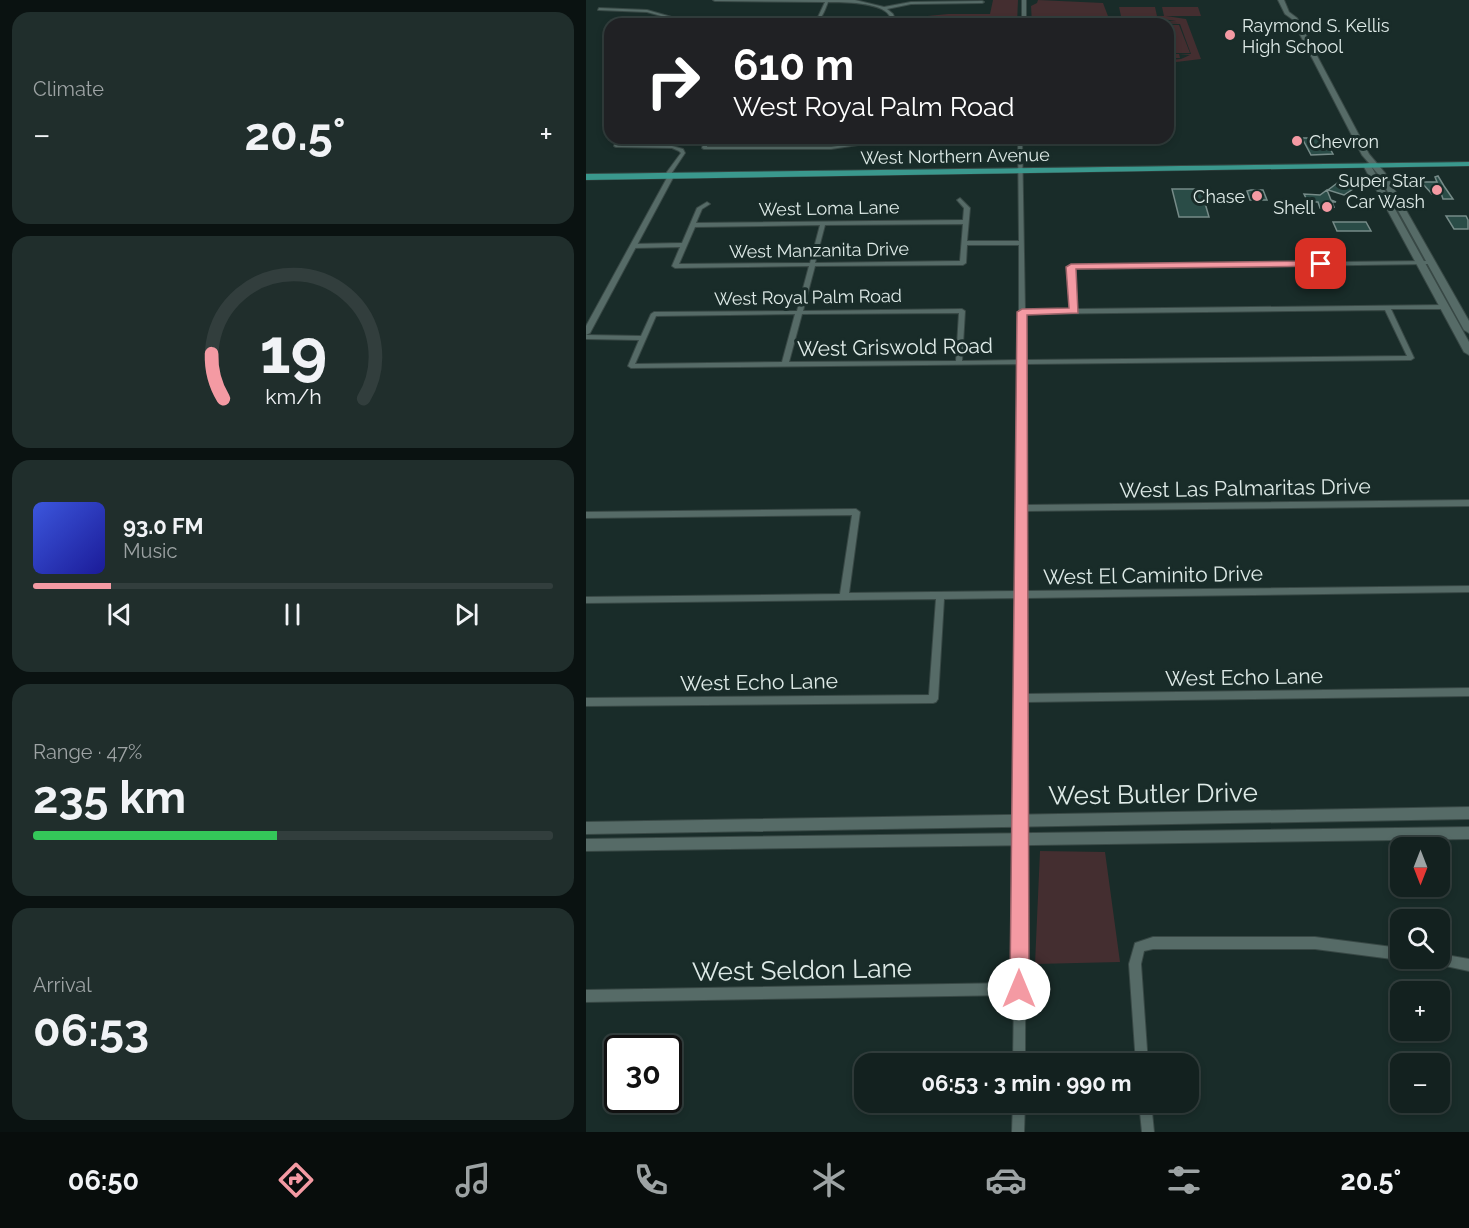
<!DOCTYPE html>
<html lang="en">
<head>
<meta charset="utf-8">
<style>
	body { margin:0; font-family:Raleway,sans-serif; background:#202e2c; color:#f1f3f6; height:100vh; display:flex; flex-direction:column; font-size:22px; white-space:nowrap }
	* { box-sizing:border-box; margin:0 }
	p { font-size:20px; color:#9da3a4 }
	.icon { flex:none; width:33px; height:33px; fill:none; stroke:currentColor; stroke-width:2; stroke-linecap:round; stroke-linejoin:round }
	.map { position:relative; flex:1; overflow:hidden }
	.panel { display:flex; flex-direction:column; gap:12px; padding:12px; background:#0a1211; width:586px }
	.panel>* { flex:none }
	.banner { position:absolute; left:18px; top:18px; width:570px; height:126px; border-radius:18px; box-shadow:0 3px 9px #0003,0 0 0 2px #323e3d; background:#202124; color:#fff; overflow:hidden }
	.needle { width:39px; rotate:180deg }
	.buttons { position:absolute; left:804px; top:837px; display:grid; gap:12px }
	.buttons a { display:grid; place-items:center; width:60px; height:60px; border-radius:12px; background:#13211f; box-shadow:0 3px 9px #0003,0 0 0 2px #323e3d; font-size:30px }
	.speed { position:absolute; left:18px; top:1035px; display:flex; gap:12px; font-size:30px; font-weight:700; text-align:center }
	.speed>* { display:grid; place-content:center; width:78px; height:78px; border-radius:50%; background:#13211f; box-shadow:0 3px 9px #0003,0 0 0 2px #323e3d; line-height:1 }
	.speed .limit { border:3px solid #111; border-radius:9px; background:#fff; color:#111 }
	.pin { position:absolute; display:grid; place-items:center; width:51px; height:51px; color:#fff; margin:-26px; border-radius:12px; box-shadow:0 3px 9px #0006 }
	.me { position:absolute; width:66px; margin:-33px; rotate:0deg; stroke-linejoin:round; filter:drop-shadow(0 0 4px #0008) }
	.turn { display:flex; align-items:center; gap:21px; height:126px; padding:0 30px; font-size:27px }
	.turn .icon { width:78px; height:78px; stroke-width:2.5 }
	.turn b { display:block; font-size:42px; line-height:51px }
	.big { font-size:45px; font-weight:700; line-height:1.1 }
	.panel .tile { flex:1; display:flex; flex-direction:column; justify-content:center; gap:9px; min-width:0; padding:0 21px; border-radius:18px; background:#202e2c }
	.panel .dial { align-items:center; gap:0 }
	.dial svg { height:156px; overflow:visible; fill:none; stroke:#323e3d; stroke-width:7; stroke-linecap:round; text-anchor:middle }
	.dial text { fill:#f1f3f6; stroke:none }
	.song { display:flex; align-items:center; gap:18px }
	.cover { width:72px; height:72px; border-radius:9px; background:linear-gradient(135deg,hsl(230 70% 55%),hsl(240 70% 35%)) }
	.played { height:6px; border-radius:3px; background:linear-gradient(90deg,#f49aa3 15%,#323e3d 15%) }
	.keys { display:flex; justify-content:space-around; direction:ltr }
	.heat { display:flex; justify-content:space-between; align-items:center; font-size:33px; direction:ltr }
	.charge { height:9px; border-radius:4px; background:linear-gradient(90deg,#34c759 47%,#323e3d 0) }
	.trip { position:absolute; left:268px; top:1053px; width:345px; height:60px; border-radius:18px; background:#13211f; box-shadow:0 3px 9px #0003,0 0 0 2px #323e3d; font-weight:700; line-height:60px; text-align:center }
	.tab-bar { display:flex; height:96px; justify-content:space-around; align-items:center; background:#080d0c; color:#9da3a4 }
	.tab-bar .icon { width:42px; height:42px }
	.tab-bar .active { color:#f49aa3 }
	.tab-bar b { font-size:27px; color:#f1f3f6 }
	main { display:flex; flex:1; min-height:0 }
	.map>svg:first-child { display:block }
</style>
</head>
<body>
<main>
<section class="panel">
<div class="tile"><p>Climate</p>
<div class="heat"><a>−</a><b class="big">20.5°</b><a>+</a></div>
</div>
<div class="tile dial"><svg viewBox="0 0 100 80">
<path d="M14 69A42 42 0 1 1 86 69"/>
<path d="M14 69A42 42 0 0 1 8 46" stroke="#f49aa3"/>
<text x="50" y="56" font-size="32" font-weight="700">19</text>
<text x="50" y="72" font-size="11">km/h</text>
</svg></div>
<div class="tile">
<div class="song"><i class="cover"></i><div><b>93.0 FM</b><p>Music</p></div></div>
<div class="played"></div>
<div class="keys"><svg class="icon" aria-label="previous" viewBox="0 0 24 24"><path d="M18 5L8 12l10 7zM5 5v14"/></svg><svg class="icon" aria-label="pause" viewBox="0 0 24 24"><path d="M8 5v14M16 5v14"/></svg><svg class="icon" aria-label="next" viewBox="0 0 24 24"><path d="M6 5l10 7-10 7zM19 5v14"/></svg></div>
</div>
<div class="tile"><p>Range · 47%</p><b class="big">235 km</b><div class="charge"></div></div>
<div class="tile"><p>Arrival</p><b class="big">06:53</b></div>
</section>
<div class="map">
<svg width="883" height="1132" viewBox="0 0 883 1132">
	<rect width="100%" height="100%" fill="#192c29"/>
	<path fill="#442e30" d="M407,0H432L431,24H260L362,14H404Z
		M452,0L517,3L525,24H446L445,6L451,3Z
		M533,7H569L571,16H578L576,7H612L615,16H580L600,19L615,59L582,63V60L595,59L604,55L593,54L594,58H582V54H605L594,24H560L593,23L564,22L590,21L570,18L546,24L553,19L565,16H535Z
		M582,25H593L604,53H582Z
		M454,851L519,852L534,962L449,964Z"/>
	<path fill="#2a4c47" stroke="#768b88" stroke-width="1.5" d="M716,138H738L747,154L725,155Z
		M852,176L858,186L867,199H857L855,193L846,194L835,182H851L849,177Z
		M754,181L770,187L758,195L742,190Z
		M586,189H615L623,217H593Z
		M665,190H677L681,200H664L661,191Z
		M741,190L745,200L750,202H746L748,207L734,208L732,202H722L718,194L734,195Z
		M860,216H880L882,220V229H868Z
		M747,222H780L785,231H751Z"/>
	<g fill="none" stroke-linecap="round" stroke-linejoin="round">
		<defs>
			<path id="minor" d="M127,0H269L298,7L325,2L396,1L398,2L396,3L325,4L301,9L307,14L311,24H307C306,21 305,18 303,15C295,2 257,2 242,2C238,12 235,24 222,24L232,17L239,2L129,1Z
				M436,0H440V24H436Z
				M13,8L61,10L110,24C103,24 96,20 89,21C84,21 80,24 74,24L86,19L61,12L12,10Z
				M19,31L24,32V34L18,33Z
				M31,138H35L33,145L86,146L97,149L99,153L83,177L81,178L78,176L95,153L93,151L86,148L30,147L28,146Z
				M119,138H123L121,147H245L272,143L288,138H295L272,145L245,149H118L116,148Z
				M376,138H380L382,141L378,142Z
				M432,138H436L439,310H485L482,267L485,265L841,261L843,262V264L488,269L491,309L858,305L861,307L858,309H805L828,358L825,360L439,364L440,505L883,500V506L440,511V591L883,586V592L440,598V694L883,688V696L440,702L439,1064H427L428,995L0,1002V990L428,983L431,598L358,599L352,699L350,702L347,703L0,706V698L343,695L350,599L0,603V597L254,594L266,515L0,518V512L270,509L274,512L263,593L431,591L433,364L45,368L42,366L53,340L0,339V335L55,336L65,314L68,312L211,311L223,266L89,268L86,266L94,247L47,248L44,246L47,244L96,243L111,208L121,202L124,204L116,209L110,223L377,220L378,208L371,200L374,198L384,208L381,241H433ZM377,224L374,261L229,263L239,225ZM234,225L224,263L93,264L109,227ZM381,245H433V360L376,361L379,311L376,309L217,311L229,266L377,265L380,263ZM799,310L821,356L439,360V314ZM373,313L370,361L203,362L216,314ZM209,314L196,362L49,364L70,316Z
				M567,937H729L814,948V958H817L814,960L729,949H567L558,951L555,964L562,1064H550L543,964L549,943Z
				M854,954L883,959V971L841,962L840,958H854Z
				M427,1102H439L438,1132H426Z
				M553,1102H565L568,1132H556Z"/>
			<path id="tertiary" d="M85,174L88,176L4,333L0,335V326L82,176Z
				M883,807V819L0,834V822Z
				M883,827V839L0,851V839Z"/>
			<path id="secondary" d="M692,0H698L703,12L711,18L783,154L799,173L883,321V333L878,330L792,174L785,166L883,342V355L878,352L777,165L783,163L776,155L706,19L699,14Z"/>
			<path id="primary" d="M883,162V166L0,180V174Z"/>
		</defs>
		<use href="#minor" stroke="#384845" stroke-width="2"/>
		<use href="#tertiary" stroke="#384845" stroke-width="2"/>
		<use href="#secondary" stroke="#384845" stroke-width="2"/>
		<use href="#primary" stroke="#384845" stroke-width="1"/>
		<use href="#minor" fill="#566b67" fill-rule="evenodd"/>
		<use href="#tertiary" fill="#566b67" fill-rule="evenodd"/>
		<use href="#secondary" fill="#566b67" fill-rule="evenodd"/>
		<use href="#primary" fill="#3a988d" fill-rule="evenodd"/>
	</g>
	<path fill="#f49aa3" stroke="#9f646a" stroke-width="1.5" d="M735,261L738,262V266L490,269L492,313L441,315L443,989L440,996L433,999L427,996L424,989L431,312L436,309L483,308L480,267L485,264Z"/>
	<g fill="#f49aa3" stroke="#192c29" stroke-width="2">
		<circle cx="644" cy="35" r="6"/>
		<circle cx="711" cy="141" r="6"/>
		<circle cx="851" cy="190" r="6"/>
		<circle cx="671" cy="196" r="6"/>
		<circle cx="741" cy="207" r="6"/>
	</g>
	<g text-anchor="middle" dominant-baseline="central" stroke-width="6" stroke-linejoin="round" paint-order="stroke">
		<g font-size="18" fill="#deeae7" stroke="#192c29" text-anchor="end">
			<text x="656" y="25" text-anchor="start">Raymond S. Kellis<tspan x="656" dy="21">High School</tspan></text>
			<text x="723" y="141" text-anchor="start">Chevron</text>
			<text x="839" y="180">Super Star<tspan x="839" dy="21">Car Wash</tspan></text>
			<text x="659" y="196">Chase</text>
			<text x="729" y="207">Shell</text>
		</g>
		<g font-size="18" fill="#deeae7" stroke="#192c29">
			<text transform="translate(369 156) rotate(-1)">West Northern Avenue</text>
			<text transform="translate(243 208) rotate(-1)">West Loma Lane</text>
			<text transform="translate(233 250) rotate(-1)">West Manzanita Drive</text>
			<text transform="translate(222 297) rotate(-1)">West Royal Palm Road</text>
		</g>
		<g font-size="21" fill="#deeae7" stroke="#192c29">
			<text transform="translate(309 347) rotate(-1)">West Griswold Road</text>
			<text transform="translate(659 488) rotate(-1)">West Las Palmaritas Drive</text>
			<text transform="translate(567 575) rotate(-1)">West El Caminito Drive</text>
			<text transform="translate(658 677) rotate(-1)">West Echo Lane</text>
			<text transform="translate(173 682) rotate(-1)">West Echo Lane</text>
		</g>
		<g font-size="26" fill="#deeae7" stroke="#192c29">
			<text transform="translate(567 794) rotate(-1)">West Butler Drive</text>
			<text transform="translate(216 970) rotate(-1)">West Seldon Lane</text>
		</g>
	</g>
</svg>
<div class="buttons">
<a><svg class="needle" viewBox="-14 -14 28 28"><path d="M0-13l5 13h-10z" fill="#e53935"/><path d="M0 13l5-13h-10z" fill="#9da3a4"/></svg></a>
<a><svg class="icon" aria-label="search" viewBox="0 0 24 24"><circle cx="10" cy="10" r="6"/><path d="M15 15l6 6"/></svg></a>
<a>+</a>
<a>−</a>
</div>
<div class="speed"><div class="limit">30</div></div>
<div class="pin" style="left:735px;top:264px;background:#d93025"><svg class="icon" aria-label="arrive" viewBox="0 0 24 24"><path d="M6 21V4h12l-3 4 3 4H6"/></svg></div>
<svg class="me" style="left:433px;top:989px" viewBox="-20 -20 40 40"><circle r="19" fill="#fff"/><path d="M0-13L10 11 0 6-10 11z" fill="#f49aa3"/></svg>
<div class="trip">06:53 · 3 min · 990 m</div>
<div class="banner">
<div class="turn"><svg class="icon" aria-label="right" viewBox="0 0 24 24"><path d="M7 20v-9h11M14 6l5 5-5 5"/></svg><div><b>610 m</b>West Royal Palm Road</div></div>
</div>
</div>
</main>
<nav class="tab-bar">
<b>06:50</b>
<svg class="icon active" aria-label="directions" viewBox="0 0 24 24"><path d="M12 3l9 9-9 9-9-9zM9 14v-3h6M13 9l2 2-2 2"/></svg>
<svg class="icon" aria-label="music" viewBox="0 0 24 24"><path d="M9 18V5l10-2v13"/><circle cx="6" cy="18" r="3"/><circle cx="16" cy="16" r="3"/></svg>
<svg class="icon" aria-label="phone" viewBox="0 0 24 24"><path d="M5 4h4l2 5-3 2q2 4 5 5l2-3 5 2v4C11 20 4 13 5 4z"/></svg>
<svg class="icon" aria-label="climate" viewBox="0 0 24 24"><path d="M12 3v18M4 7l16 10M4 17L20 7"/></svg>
<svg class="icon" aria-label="car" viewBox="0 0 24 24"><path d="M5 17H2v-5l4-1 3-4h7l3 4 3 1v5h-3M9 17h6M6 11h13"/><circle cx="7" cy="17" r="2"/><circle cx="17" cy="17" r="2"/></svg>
<svg class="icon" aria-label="filters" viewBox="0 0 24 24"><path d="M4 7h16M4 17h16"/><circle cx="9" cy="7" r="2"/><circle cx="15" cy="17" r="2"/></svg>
<b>20.5°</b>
</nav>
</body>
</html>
